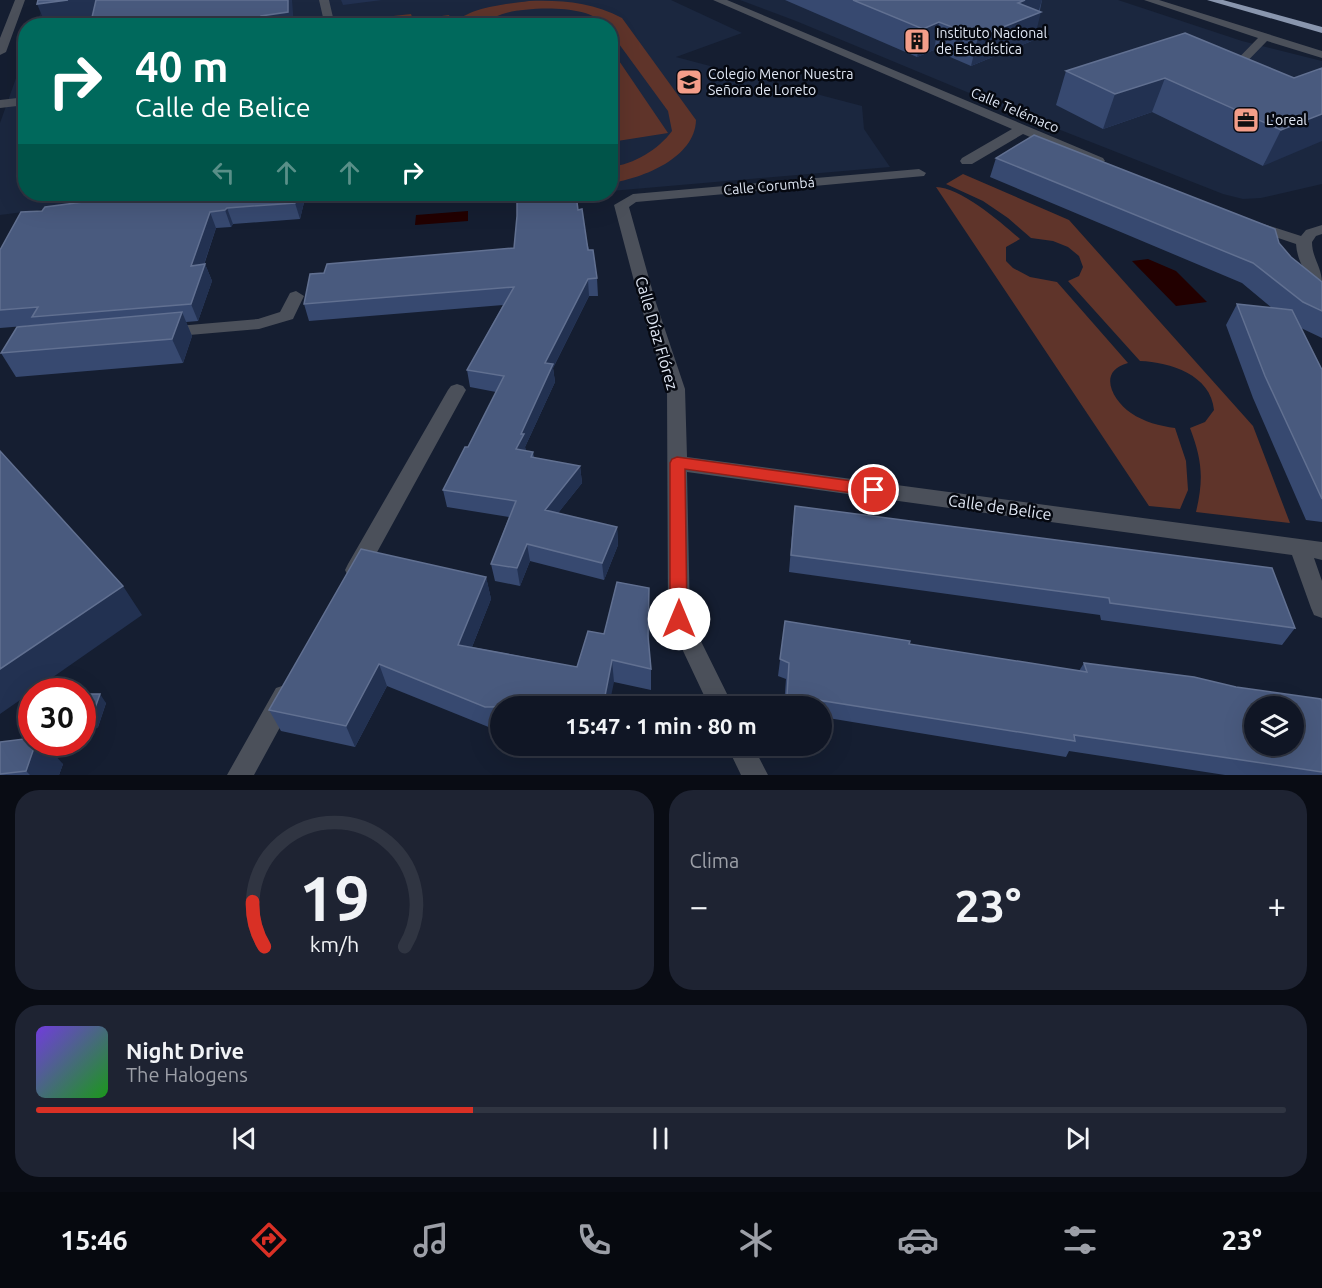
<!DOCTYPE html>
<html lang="es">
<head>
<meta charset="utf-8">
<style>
	body { margin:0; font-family:Ubuntu,sans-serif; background:#1e2332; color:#f1f3f6; height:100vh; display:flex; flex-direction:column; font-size:22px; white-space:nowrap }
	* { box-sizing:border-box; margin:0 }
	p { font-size:20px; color:#9c9fa7 }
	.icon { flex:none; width:33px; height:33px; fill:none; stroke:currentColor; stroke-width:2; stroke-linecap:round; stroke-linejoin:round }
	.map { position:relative; height:775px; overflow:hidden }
	.sheet { display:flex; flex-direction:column; gap:15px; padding:15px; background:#090c14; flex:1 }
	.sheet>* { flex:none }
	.hud { position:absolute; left:18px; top:18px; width:600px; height:183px; border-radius:24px; box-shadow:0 6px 24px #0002,0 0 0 2px #303542; background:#00695c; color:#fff; overflow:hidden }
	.controls { position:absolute; left:1244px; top:696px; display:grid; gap:12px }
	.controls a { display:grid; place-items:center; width:60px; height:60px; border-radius:50%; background:#101625; box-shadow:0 6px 24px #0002,0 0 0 2px #303542; font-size:30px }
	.speed { position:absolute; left:18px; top:678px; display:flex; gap:12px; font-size:30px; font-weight:700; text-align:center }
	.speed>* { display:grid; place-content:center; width:78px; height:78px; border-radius:50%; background:#101625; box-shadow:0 6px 24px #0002,0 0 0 2px #303542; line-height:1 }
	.speed .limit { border:9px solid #d22; background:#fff; color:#111 }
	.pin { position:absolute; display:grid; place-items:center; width:51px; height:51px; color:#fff; margin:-26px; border:3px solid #fff; border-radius:50%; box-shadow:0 2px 6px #0007 }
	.me { position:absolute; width:66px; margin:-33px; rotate:0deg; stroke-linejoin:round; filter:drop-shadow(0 0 4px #0008) }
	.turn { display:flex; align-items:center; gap:21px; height:126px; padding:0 18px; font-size:27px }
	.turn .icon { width:78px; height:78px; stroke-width:2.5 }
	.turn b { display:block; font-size:42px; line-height:51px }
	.lanes { display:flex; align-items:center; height:57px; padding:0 18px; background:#0003; justify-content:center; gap:30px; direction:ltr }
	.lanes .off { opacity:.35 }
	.big { font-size:45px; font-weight:700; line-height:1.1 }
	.sheet .tile { flex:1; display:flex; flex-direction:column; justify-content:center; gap:9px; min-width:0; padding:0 21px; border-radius:24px; background:#1e2332 }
	.sheet .dial { align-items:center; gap:0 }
	.dial svg { height:156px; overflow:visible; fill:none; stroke:#303542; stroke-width:7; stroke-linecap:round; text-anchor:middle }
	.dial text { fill:#f1f3f6; stroke:none }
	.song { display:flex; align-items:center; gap:18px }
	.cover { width:72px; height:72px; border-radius:9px; background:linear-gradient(135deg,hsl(260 70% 55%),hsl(120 70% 35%)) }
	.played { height:6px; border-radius:3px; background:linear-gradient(90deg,#d93025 35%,#303542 35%) }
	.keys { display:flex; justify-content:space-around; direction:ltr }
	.heat { display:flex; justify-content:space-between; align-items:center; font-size:33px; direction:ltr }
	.sheet .tiles { flex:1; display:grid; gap:15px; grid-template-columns:1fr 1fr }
	.tile:last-child { grid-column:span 2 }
	.trip { position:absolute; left:490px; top:696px; width:342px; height:60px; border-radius:30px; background:#101625; box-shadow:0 6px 24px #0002,0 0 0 2px #303542; font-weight:700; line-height:60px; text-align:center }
	.menu { display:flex; height:96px; justify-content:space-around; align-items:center; background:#06090f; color:#9c9fa7 }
	.menu .icon { width:42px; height:42px }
	.menu .current { color:#d93025 }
	.menu b { font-size:27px; color:#f1f3f6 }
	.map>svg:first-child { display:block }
</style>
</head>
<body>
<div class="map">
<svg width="1322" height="775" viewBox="0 0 1322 775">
	<rect width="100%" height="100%" fill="#151e31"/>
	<path fill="#1b273f" d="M45,0H671L742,33L676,57L862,106L864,129L890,167L611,191L610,26H36Z
		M740,0H1118L1242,41L1322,61V184L1261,198L1243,199L1223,194L1015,112L796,21Z
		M25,53L26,194H162L0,215V123Z"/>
	<path fill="#5f342a" d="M529,1C562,0 592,2 622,18L696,120C695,158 643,178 611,183V167C634,164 658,150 672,131L668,111L611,33L610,26L605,25C589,4 529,7 506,13C495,16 482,24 471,26C458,27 443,26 429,25L427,18L449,15L453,25C467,7 508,4 529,1Z
		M411,14L415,25H351L349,21Z
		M610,49H611L668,133L611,142Z
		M963,174L1069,220L1253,426L1290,523L1196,512C1204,478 1202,460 1190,428L1205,422L1214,410C1211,375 1170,362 1140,361L1068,281L1079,276L1083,267L1079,256L1068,247L1053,241L1031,238L1008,218L983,201L946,184Z
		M936,187C960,187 1002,223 1020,239L1006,247V261L1013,268L1030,277L1057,282L1128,363C1097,371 1112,400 1131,413C1144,422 1160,426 1175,428L1186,461L1188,490L1180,509L1149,506Z"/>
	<path fill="#200" d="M468,211V221L415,225L416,215Z
		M1148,259L1176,271L1207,302L1176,306L1132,261Z"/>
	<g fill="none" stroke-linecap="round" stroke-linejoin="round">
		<path fill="#4b505a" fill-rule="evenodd" d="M15,0H25L6,52L0,55V38Z
			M319,0H329L335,26H325Z
			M713,0H727L1103,158L1105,161L1098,165L1093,164L1023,134L972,164H962L960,161L962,158L1012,129Z
			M1144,0H1159L1322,51V58L1267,41L1232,77H1224V73L1258,38Z
			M26,97V105L0,108V100Z
			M919,169L926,173L924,176L636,202L629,207L655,300L685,389L687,457L1322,542V560L1314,558L1322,581V618L1314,615L1311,608L1292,555L687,472L690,619L733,706H709L668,619L667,389L639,300L614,205L633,194Z
			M1254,221L1301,236L1306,230L1322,225V234L1316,236L1312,242C1312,258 1322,267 1322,283C1306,279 1297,260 1296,244L1249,228L1247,225Z
			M296,291L304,296L293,319L259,329L166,337L160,336L158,332L160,328L166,327L258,319L280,312L290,293Z
			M457,384L463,386L466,390L364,576L356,579L348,576L345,570L348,564L448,390L451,386Z
			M285,685L294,688L297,696L254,775H227L276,688Z
			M727,746H753L768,775H741Z"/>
		<path fill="#8996ae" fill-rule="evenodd" d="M1207,0H1223L1322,27V33Z"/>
	</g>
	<path fill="#374970" d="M785,0H1042L1034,40L971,66L934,50L917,57Z
		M1322,68L1263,166L1152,112L1103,129L1056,105L1066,71L1294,78Z
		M996,158L1279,243L1291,257L1322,282V338L1301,328L1322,370V522L1306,520L1253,398L1226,325L1237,304L1272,308L1242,283L990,177Z
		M144,194H306L300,219L233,224L231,227L216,228L204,265L205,264L212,281L198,321L186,322L192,336L183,363L16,377L1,353L37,325L0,328V250L42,211Z
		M578,210L597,278L598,296H589L553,368L555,382L525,447L526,451L533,452L534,458L580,466L582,483L558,513L617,527L618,545L604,580L530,561L520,586L495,581L491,564L509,517L447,507L443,490L468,447L496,392L470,387L467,370L503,305L309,321L304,304L324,273L514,248Z
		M795,506L1295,628L1282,645L1101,620L1100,615L789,572L793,523Z
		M486,577L491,599L472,647L577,667L604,634L650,610L649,643L651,669V690L614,682L501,706V729L491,728L387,686L355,747L281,731L269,710Z
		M785,621L909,644L1079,671L1084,663L1236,687L1322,702V775H1225L1069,751L1066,757L822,717V706H784L786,679L778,676Z
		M82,694L106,703L98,727L88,734L82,735Z
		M0,742L63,764L59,775H0Z"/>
	<path fill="#223151" d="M68,0H98L106,18L46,25L37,4Z
		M288,0H292L294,26H261V16Z
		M341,0H382L343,5Z
		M1025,0H1042L1038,13L1041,12L1034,40L971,66L978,37L1018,3Z
		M939,22L934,50L917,57L923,29Z
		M1165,78L1152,112L1103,129L1115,94Z
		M1322,114V141L1263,166L1281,130Z
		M298,194H306L300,219L295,203Z
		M227,208L233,224L231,227L225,210Z
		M210,212L216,228L198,282L191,266Z
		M205,264L212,281L198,321L191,304Z
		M588,279L589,296L553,368L555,382L525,447L526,452L516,449L521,434L545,363Z
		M182,312L192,336L183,363L172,339Z
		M580,466L582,483L547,527L545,510Z
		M617,527L618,545L604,580L602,563Z
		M527,544L530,561L520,586L517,568Z
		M486,577L491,599L464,667L458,645Z
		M123,586L142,615L0,714V669Z
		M612,660L614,682L609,706H603Z
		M379,664L387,686L355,747L346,726Z
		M100,694L106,703L98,727L88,734L82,728V725Z
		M36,742H43L63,764L59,775H30L26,771Z"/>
	<path fill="#495a7e" stroke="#617091" stroke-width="1.5" fill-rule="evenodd" d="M38,0H68L37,4Z
		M96,0H288V12L261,16V26H90Z
		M853,0H1025L1018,3L1041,12L978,37L939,22L923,29Z
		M1185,33L1294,78L1322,68V114L1281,130L1165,78L1115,94L1066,71Z
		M1034,135L1275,229L1279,243L1291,257L1322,282V311L1303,302L1253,263L996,158Z
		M144,194H298L295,203L227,208L225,210L210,212L191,266L205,264L191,304L32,317L38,307L0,310V250L21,212L42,211L45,207Z
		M517,194H576L578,210L582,209L588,250H593L597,278L588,279L545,363L553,364L521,434H524L516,449L533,452L531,457L580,466L545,510L617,527L602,563L527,544L517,568L491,564L516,501L443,490L465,447H468L504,376L467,370L514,287L304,304L310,274L324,273L327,264L514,248L517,216Z
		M1237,304L1292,310L1322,370V499L1265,376Z
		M182,312L172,339L1,353L17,327Z
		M0,451L123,586L0,669Z
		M795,506L1272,568L1295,628L1110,603L1109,598L791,555Z
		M361,549L486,577L458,645L577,667L588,631L604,634L617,582L649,588L648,636L651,669L612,660L603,706L485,707L379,664L346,726L269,710Z
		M785,621L910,641L909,644L1087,672L1084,663L1194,677L1236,687L1321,699L1322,702V772L1074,735L1075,741L787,695L789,663L780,659ZM1254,706H1293V746H1254Z
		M82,694H100L91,719L82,725Z
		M32,738V742H36L26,771L0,774V742Z"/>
	<path fill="#d93025" stroke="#8d1f18" stroke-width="1.5" d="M677,457L874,484L880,486L882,490L880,494L874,496L685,469L687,619L685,624L679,626L673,624L670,619V463L672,459Z"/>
	<defs>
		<symbol id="building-square" viewBox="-11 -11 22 22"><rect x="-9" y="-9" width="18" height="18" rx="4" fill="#f49e89" stroke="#050810"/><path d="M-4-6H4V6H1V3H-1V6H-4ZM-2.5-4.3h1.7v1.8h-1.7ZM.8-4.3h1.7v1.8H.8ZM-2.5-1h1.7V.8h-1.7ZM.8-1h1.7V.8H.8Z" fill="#111"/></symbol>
		<symbol id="school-square" viewBox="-11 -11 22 22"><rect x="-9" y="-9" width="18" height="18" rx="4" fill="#f49e89" stroke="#050810"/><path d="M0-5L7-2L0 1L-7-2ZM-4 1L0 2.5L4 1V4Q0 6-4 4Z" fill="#111"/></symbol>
		<symbol id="office-square" viewBox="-11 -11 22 22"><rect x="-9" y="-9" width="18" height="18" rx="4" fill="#f49e89" stroke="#050810"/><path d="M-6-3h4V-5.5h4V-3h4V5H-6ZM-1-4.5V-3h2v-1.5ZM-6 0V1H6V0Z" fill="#111"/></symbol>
	</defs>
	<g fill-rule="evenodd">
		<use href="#building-square" x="902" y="26" width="30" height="30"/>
		<use href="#school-square" x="674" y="67" width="30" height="30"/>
		<use href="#office-square" x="1231" y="105" width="30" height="30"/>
	</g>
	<g text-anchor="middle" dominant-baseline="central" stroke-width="5" stroke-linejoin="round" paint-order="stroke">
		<g font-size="14" fill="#e0e7f4" stroke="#050810" text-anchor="start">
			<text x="936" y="33">Instituto Nacional<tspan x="936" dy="16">de Estadística</tspan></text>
			<text x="708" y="74">Colegio Menor Nuestra<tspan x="708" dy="16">Señora de Loreto</tspan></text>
			<text x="1266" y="120">L'oreal</text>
		</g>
		<g font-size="14" fill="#e0e7f4" stroke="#050810">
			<text transform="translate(1015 110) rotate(23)">Calle Telémaco</text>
			<text transform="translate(769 186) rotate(-5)">Calle Corumbá</text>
		</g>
		<g font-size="16" fill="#e0e7f4" stroke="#050810">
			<text transform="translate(657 333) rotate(74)">Calle Díaz Flórez</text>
			<text transform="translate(1000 507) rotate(8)">Calle de Belice</text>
		</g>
	</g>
</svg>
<div class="controls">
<a><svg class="icon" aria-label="layers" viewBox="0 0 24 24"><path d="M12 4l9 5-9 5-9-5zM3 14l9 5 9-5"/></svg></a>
</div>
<div class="speed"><div class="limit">30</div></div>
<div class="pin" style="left:874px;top:490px;background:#d93025"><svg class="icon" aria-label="arrive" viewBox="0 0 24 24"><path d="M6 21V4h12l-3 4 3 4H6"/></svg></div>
<svg class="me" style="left:679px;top:619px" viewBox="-20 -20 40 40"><circle r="19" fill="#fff"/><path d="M0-13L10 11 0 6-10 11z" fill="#d93025"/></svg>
<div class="trip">15:47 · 1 min · 80 m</div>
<div class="hud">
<div class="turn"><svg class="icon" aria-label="right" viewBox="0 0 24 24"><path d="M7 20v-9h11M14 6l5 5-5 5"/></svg><div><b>40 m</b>Calle de Belice</div></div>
<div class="lanes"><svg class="icon off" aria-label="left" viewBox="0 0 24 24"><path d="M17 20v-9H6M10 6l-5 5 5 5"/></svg><svg class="icon off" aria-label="ahead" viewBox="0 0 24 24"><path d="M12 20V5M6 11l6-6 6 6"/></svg><svg class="icon off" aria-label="ahead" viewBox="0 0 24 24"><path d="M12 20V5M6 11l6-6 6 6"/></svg><svg class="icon" aria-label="right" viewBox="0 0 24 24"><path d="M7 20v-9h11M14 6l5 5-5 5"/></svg></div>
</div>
</div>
<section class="sheet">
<div class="tiles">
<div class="tile dial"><svg viewBox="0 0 100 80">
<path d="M14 69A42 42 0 1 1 86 69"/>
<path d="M14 69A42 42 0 0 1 8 46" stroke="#d93025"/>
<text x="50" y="56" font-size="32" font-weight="700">19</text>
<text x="50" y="72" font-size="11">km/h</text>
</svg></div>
<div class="tile"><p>Clima</p>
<div class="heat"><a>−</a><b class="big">23°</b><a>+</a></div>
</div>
<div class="tile">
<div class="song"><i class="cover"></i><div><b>Night Drive</b><p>The Halogens</p></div></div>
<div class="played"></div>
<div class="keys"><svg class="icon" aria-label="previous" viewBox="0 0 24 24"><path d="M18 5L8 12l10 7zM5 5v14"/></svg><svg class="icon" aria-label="pause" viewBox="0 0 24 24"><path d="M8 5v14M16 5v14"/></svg><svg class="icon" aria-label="next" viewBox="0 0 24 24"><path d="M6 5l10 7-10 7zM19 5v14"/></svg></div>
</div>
</div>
</section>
<nav class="menu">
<b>15:46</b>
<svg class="icon current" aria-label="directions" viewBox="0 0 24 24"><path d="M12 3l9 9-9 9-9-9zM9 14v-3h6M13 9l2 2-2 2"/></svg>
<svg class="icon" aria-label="music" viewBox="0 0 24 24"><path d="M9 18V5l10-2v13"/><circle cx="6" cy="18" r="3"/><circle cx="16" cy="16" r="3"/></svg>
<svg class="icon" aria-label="phone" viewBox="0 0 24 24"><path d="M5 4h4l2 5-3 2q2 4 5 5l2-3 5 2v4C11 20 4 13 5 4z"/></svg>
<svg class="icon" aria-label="climate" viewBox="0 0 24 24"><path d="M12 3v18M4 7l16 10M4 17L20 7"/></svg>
<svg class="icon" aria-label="car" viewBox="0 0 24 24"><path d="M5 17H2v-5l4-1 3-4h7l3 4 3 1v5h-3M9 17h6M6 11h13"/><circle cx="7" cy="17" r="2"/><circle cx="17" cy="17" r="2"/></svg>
<svg class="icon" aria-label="filters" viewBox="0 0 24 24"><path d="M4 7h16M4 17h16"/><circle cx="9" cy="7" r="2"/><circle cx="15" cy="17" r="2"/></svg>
<b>23°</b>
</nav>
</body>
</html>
